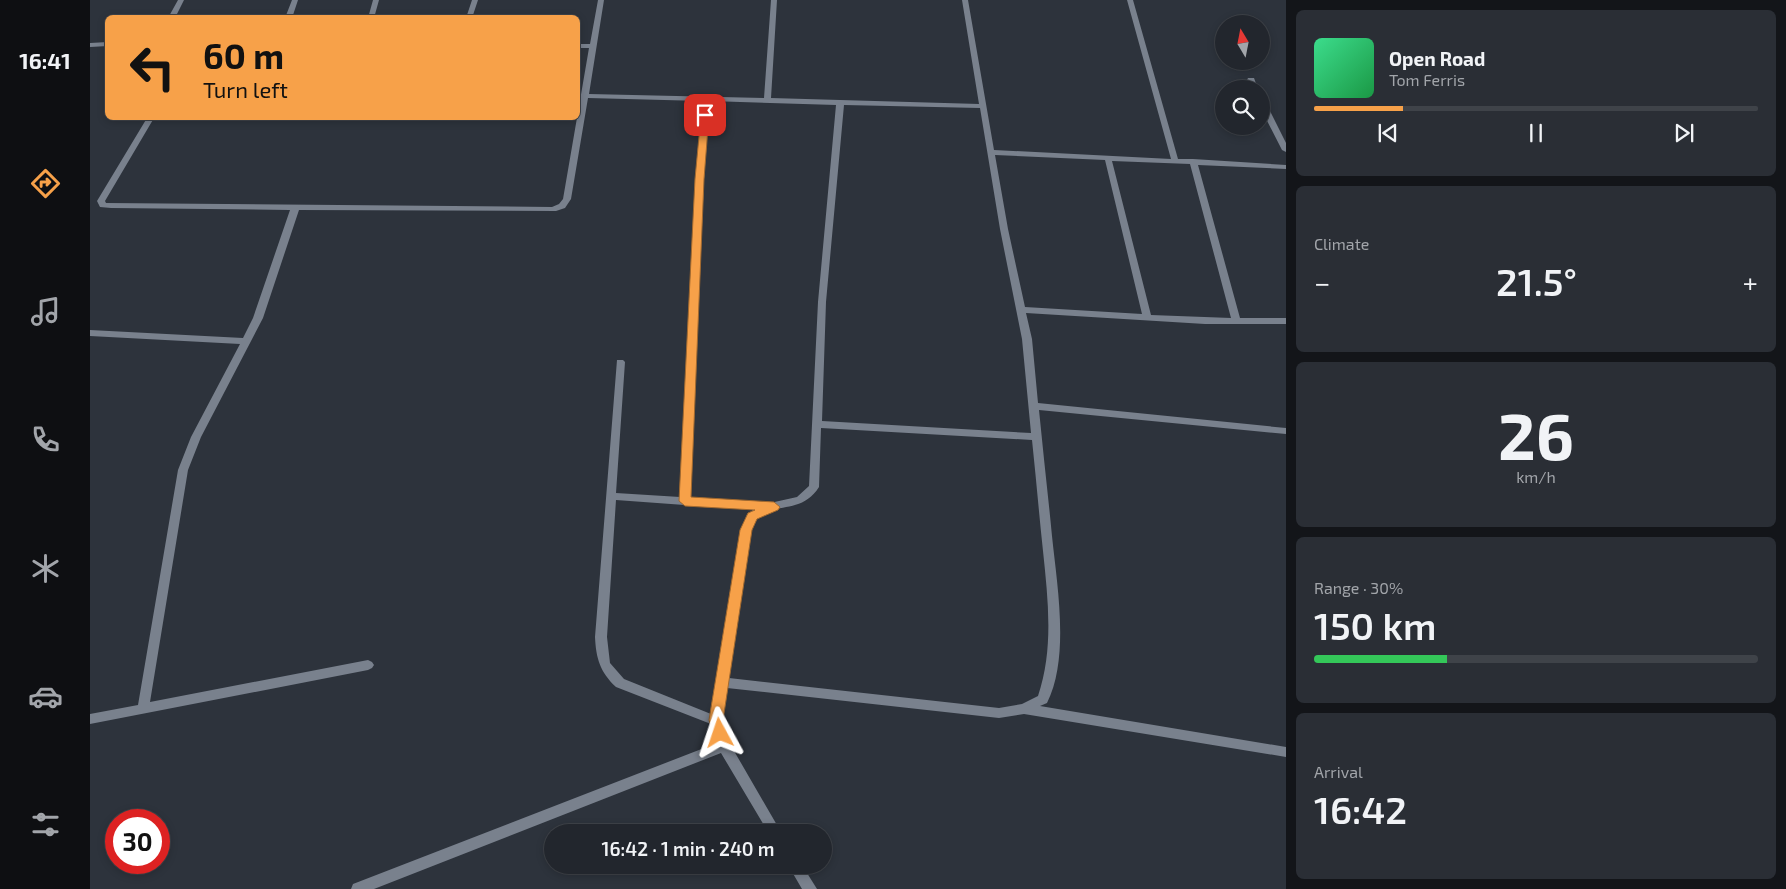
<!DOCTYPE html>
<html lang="en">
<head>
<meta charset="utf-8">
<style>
	body { margin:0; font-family:"Exo 2",sans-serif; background:#2a2e35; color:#f1f3f6; height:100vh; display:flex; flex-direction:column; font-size:19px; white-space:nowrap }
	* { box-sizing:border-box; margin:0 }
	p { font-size:16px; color:#a2a5aa }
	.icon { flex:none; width:28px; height:28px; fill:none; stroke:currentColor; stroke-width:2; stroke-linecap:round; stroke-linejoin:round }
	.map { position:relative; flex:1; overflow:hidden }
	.drawer { display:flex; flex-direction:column; gap:10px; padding:10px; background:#131519; width:500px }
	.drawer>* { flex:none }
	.guide { position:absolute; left:15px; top:15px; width:475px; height:105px; border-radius:8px; box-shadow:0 2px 8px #0003,0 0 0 1px #3f4349; background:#f7a149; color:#111; overflow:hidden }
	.needle { width:32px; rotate:350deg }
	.controls { position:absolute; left:1125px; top:15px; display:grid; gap:10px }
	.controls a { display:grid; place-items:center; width:55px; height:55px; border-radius:50%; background:#22262d; box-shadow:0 2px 8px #0003,0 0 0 1px #3f4349; font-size:25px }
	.speed { position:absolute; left:15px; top:809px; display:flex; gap:10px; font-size:25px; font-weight:700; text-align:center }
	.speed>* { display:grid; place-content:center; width:65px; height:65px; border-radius:50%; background:#22262d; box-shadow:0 2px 8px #0003,0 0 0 1px #3f4349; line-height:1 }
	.speed .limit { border:8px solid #d22; background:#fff; color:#111 }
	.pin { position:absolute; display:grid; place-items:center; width:42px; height:42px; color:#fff; margin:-21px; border-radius:10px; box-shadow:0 2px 8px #0006 }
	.me { position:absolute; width:55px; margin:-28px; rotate:355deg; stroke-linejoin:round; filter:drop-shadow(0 0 4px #0008) }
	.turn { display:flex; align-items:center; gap:18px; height:105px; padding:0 15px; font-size:22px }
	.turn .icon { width:65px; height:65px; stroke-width:2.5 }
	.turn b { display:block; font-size:35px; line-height:42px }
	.big { font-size:38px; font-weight:600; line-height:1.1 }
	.drawer .tile { flex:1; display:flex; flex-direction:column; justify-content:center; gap:8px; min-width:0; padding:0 18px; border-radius:8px; background:#2a2e35 }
	.drawer .dial { align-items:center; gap:0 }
	.dial b { font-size:65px; line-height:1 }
	.song { display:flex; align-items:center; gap:15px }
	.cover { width:60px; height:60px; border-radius:8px; background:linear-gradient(135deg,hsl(150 70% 55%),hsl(140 70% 35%)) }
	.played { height:5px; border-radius:2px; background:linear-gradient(90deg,#f7a149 20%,#3f4349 20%) }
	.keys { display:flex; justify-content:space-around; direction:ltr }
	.heat { display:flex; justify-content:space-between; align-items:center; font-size:28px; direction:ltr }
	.charge { height:8px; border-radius:4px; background:linear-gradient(90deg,#34c759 30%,#3f4349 0) }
	.trip { position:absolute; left:454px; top:824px; width:288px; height:50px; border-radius:25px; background:#22262d; box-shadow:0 2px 8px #0003,0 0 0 1px #3f4349; font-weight:600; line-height:50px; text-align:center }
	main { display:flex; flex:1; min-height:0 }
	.dock { display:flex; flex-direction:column; width:90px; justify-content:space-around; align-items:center; background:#0e0f12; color:#a2a5aa }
	.dock .icon { width:35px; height:35px }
	.dock .current { color:#f7a149 }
	.dock b { font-size:22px; color:#f1f3f6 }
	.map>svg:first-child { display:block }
</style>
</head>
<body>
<main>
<nav class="dock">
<b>16:41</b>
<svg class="icon current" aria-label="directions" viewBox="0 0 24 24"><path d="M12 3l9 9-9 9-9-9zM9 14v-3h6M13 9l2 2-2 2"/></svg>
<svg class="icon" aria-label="music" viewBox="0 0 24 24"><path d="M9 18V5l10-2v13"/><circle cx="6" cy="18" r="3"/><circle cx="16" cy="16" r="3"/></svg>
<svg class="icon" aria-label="phone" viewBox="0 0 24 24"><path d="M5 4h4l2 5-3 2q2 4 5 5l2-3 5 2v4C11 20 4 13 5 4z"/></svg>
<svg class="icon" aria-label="climate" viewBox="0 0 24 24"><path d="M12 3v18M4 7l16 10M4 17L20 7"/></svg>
<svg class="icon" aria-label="car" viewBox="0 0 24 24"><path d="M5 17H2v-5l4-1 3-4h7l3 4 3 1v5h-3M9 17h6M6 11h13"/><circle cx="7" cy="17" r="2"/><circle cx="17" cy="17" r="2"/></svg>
<svg class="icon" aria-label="filters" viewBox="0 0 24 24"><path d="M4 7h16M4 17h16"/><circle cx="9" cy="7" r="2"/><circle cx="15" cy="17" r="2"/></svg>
</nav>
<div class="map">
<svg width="1196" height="889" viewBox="0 0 1196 889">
	<rect width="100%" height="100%" fill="#2d333c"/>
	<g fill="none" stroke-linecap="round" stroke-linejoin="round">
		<path fill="#79818d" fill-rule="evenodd" d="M1158,78H1164L1168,89H1161L1157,80Z
			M1171,99L1175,101L1196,143V152L1192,150L1171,109Z"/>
		<path fill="#79818d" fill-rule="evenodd" d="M88,0H94L85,18H78Z
			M202,0H208L202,18H195Z
			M283,0H289L284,18H278Z
			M382,0H388L382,18H376Z
			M508,0H514L499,94L674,98L681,0H687L681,98L889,104L872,0H878L904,150L1081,159L1037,0H1043L1088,159H1103L1196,165V169L1108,165L1150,318H1196V324H1115L936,313L942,339L948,403L1196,428V434L949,410C953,452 958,494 962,536C967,585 980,657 957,703L950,706L1196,747V757L934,714L909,718L637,688L632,721L640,744L691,832H678L631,753L284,889H261L263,884L627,743L621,724L526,687C510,672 506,658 505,637L527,360H533L535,362L526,493L590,497L606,179L612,101L498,98L481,199L475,208L466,211L209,210L173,318L111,437L98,470L60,702L278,660L282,662L284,665L282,668L278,670L0,724V714L48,705L88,470L101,437L150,344L0,336V330L153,338L163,318L200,210L21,208L10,207L7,201L57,118H64L15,201L16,203L462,207L469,204L473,199L499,48H488V44H500ZM619,101L746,105L728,302L719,486L707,497L680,503L600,498L614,179ZM754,105L890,108L910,229L932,339L941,433L732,421L736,302ZM905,155L1015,160L1052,314L935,307L918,229ZM1022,161L1100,164L1141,318L1061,315ZM731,428L942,440C946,477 949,514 953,551C958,599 964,649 948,696L932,704L909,708L639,678L661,530C663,527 664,522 666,519C680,501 711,516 729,487ZM526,500L663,510L657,515L651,530L621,714L534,679L520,663L517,637Z
			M18,42V46L0,47V43Z
			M698,865H712L727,889H712Z"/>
	</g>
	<path fill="#f7a149" stroke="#a1692f" d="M615,112L619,115L614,179L601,497L684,502L690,507L688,510L667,519L662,530L633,720L637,733L635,738L630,739L625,738L619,720L650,530L658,513L665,510L595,506L589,501L605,179L611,115Z"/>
</svg>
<div class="controls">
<a><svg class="needle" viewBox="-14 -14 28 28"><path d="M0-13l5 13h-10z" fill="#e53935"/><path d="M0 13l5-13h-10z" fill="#a2a5aa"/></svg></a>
<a><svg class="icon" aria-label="search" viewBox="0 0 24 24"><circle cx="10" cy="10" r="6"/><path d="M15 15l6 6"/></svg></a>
</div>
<div class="speed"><div class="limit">30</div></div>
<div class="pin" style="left:615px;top:115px;background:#d93025"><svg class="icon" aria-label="arrive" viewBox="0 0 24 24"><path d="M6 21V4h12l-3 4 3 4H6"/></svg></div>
<svg class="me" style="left:630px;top:733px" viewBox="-20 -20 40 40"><path d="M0-17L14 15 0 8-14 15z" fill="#f7a149" stroke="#fff" stroke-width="4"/></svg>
<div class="trip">16:42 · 1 min · 240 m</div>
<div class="guide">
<div class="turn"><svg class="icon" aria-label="left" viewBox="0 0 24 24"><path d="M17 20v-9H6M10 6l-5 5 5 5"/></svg><div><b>60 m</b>Turn left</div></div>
</div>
</div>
<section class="drawer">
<div class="tile">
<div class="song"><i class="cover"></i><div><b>Open Road</b><p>Tom Ferris</p></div></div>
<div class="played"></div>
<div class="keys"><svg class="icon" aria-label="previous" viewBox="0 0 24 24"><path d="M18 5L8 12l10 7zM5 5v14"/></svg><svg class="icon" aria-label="pause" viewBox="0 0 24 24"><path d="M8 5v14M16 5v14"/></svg><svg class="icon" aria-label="next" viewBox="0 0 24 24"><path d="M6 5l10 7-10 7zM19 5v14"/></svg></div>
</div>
<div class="tile"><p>Climate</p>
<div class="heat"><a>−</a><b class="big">21.5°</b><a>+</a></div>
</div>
<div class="tile dial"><b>26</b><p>km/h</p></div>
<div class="tile"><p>Range · 30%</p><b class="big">150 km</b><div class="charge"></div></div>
<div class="tile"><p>Arrival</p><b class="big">16:42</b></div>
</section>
</main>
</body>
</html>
